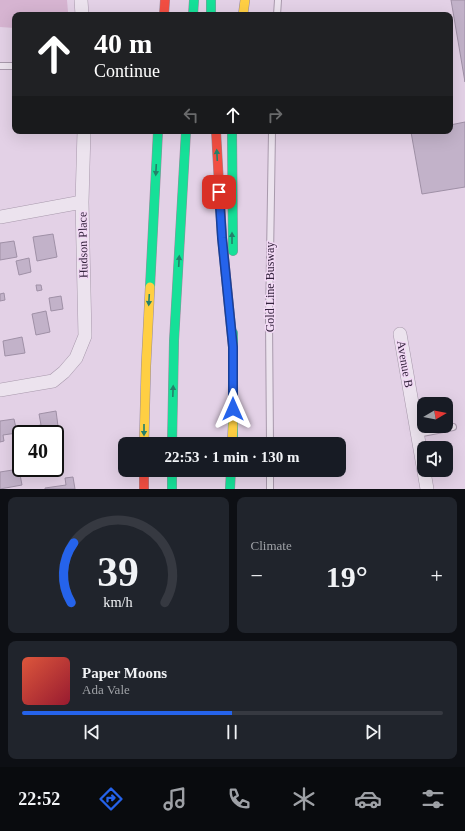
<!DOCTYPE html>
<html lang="en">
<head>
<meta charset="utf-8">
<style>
	body { margin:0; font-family:Georgia,serif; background:#20242c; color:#f1f3f6; height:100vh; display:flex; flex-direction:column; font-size:15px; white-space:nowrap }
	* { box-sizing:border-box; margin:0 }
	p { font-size:13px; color:#9ea1a6 }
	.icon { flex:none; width:22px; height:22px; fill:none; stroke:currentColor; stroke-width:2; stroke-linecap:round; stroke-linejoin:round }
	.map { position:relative; height:489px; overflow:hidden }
	.details { display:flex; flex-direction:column; gap:8px; padding:8px; background:#0d0f14; flex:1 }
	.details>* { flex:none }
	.guide { position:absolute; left:12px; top:12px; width:441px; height:122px; border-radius:8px; box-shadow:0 4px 16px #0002; background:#202124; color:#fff; overflow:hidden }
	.needle { width:26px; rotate:80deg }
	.fabs { position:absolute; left:417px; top:397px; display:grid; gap:8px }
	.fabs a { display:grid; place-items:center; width:36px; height:36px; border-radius:8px; background:#171b24; box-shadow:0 4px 16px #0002; font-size:20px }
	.speed { position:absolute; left:12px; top:425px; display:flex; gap:8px; font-size:20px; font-weight:700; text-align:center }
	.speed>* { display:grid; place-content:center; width:52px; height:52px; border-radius:50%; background:#171b24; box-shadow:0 4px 16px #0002; line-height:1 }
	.speed .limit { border:2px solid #111; border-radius:6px; background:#fff; color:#111 }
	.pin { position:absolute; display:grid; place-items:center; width:34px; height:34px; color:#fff; margin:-17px; border-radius:8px; box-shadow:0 2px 6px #0006 }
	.me { position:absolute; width:44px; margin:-22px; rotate:0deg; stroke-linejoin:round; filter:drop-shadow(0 0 3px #0008) }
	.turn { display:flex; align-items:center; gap:14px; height:84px; padding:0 16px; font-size:18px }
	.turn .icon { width:52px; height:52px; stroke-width:2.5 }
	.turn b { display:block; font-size:28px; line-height:34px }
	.lanes { display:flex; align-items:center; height:38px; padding:0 16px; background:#0003; justify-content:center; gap:20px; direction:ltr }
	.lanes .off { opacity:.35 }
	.big { font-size:30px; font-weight:800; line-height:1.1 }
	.details .widget { flex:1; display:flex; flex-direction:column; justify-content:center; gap:6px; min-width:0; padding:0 14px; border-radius:8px; background:#20242c }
	.details .dial { align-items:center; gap:0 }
	.dial svg { height:104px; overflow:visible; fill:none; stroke:#363941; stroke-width:7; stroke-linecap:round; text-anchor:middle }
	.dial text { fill:#f1f3f6; stroke:none }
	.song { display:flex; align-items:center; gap:12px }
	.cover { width:48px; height:48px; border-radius:6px; background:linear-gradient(135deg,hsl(10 70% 55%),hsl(350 70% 35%)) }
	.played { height:4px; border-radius:2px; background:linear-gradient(90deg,#2563eb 50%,#363941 50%) }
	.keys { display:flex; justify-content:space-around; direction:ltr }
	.heat { display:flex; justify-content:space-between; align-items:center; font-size:22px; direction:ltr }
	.details .tiles { flex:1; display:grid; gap:8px; grid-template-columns:1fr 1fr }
	.widget:last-child { grid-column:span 2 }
	.trip { position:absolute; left:118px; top:437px; width:228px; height:40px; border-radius:8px; background:#171b24; box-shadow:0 4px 16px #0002; font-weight:800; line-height:40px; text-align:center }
	.tabs { display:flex; height:64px; justify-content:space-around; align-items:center; background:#090b0e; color:#9ea1a6 }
	.tabs .icon { width:28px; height:28px }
	.tabs .selected { color:#2563eb }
	.tabs b { font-size:18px; color:#f1f3f6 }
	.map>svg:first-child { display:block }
</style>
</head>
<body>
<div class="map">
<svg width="465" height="489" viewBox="0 0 465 489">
	<rect width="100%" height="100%" fill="#e3d1e6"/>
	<path fill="#d6b4d1" d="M0,0H67L68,12L66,15H15V28L0,27Z"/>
	<path fill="#c2b2c9" stroke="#9f90a6" d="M451,0H465V82Z
		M465,122V187L422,194L411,132L450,131V125Z
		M53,234L57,257L37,261L33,237Z
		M14,241L17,257L0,260V243Z
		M29,258L31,272L19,275L16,261Z
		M36,285H41L42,290L37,291Z
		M4,293L5,300L0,301V294Z
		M61,296L63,309L51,311L49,298Z
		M46,311L50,332L36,335L32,314Z
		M22,337L25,353L5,356L3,341Z
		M56,411L58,426L53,427L55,434H31L30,427L41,425L39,414Z
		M14,419L17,433L3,435L4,441L0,442V421Z
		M19,469L22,485L0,489V472Z
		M73,477L75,489H45V488L66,485L65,478Z"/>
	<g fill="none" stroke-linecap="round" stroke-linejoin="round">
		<defs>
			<path id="lane" d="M277,15L278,0
				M0,66H15
				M417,434L453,427
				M270,444L269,320L272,131
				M270,470V489"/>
			<path id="street" d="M81,0L82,15
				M0,217L82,202
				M400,334L427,489
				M0,390L53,381L64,372L76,358L85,336L82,202L84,131"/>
			<path id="fast" d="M211,0V15
				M193,15L194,0
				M232,131L233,251
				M150,287L158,131
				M233,333V437
				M172,444L174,341L186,131
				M172,470V489
				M230,489L231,470"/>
			<path id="slow" d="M243,15L245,0
				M144,444L146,366L150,287
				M232,444L233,424"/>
			<path id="jam" d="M164,15L165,0
				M216,131L222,237L233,347
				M144,470V489"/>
		</defs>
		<use href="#lane" stroke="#a899ac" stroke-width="8"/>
		<use href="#street" stroke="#a899ac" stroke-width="14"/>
		<use href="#fast" stroke="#978a9b" stroke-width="10"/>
		<use href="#slow" stroke="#978a9b" stroke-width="10"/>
		<use href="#jam" stroke="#978a9b" stroke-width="10"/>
		<use href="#lane" stroke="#ece3ee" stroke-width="6"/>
		<use href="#street" stroke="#ece3ee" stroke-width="13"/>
		<use href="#fast" stroke="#16e098" stroke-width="9"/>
		<use href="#slow" stroke="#ffcf43" stroke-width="9"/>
		<use href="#jam" stroke="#f24e42" stroke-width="9"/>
	</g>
	<defs><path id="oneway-solid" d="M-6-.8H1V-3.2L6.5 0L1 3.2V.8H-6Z"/></defs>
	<g fill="#24806a">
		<use href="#oneway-solid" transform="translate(217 155) rotate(-93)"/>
		<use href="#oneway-solid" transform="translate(156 170) rotate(93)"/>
		<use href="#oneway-solid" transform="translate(232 238) rotate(-90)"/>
		<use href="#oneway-solid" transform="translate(179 261) rotate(-87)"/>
		<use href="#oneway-solid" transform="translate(149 300) rotate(93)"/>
		<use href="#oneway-solid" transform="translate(173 391) rotate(-88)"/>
		<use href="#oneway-solid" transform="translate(144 430) rotate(90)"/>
	</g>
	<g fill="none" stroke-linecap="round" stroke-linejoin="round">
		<defs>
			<path id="route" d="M219,192L222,238L233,347V409"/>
		</defs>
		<use href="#route" stroke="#184099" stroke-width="10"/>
		<use href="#route" stroke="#2563eb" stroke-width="7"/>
	</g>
	<g text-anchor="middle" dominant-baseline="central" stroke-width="3" stroke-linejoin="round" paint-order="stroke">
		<g font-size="12" fill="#32213b" stroke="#f2d9f5">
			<text transform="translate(83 245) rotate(-91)">Hudson Place</text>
			<text transform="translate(270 287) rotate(-90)">Gold Line Busway</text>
			<text transform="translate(405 364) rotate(80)">Avenue B</text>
		</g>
	</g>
</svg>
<div class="fabs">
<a><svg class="needle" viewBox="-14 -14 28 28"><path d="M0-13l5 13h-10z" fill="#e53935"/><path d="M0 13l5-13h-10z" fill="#9ea1a6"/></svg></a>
<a><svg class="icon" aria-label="sound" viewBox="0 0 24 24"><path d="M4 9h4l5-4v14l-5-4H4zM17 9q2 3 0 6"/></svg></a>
</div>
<div class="speed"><div class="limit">40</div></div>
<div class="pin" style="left:219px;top:192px;background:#d93025"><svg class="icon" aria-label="arrive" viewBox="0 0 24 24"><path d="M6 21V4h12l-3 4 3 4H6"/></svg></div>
<svg class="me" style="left:233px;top:409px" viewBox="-20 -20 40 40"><path d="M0-17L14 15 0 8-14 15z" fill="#2563eb" stroke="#fff" stroke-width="4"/></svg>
<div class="trip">22:53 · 1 min · 130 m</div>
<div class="guide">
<div class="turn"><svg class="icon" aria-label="ahead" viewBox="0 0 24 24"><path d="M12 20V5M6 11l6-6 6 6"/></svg><div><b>40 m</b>Continue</div></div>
<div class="lanes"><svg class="icon off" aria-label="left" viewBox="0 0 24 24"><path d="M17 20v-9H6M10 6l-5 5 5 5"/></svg><svg class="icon" aria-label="ahead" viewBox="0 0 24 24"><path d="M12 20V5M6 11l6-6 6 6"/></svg><svg class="icon off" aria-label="right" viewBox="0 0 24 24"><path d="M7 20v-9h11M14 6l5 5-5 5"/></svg></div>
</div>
</div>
<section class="details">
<div class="tiles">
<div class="widget dial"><svg viewBox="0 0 100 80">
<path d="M14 69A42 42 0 1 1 86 69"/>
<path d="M14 69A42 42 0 0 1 16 23" stroke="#2563eb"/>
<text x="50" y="56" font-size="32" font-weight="700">39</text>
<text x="50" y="72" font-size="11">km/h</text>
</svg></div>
<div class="widget"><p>Climate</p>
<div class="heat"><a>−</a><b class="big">19°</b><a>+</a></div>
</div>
<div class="widget">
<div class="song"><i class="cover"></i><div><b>Paper Moons</b><p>Ada Vale</p></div></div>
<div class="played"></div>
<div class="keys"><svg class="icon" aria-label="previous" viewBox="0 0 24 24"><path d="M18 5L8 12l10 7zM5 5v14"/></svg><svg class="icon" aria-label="pause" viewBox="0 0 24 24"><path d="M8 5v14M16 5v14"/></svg><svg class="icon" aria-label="next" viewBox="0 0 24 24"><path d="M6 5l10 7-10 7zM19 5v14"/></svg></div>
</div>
</div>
</section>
<nav class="tabs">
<b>22:52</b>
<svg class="icon selected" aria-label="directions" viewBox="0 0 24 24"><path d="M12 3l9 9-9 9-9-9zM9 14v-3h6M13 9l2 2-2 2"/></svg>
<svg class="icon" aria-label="music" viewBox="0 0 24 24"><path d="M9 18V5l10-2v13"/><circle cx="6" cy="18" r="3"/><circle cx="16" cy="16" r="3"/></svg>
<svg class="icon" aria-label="phone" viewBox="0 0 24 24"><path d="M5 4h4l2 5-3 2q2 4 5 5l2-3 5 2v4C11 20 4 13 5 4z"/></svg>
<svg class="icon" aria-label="climate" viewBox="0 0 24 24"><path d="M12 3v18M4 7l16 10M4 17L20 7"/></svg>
<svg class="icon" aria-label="car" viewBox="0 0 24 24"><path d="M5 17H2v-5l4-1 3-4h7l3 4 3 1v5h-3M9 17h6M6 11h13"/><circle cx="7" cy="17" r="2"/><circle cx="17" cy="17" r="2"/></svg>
<svg class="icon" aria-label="filters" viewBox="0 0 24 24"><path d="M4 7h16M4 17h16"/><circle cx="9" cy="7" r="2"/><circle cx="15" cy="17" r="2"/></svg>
</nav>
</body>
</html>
